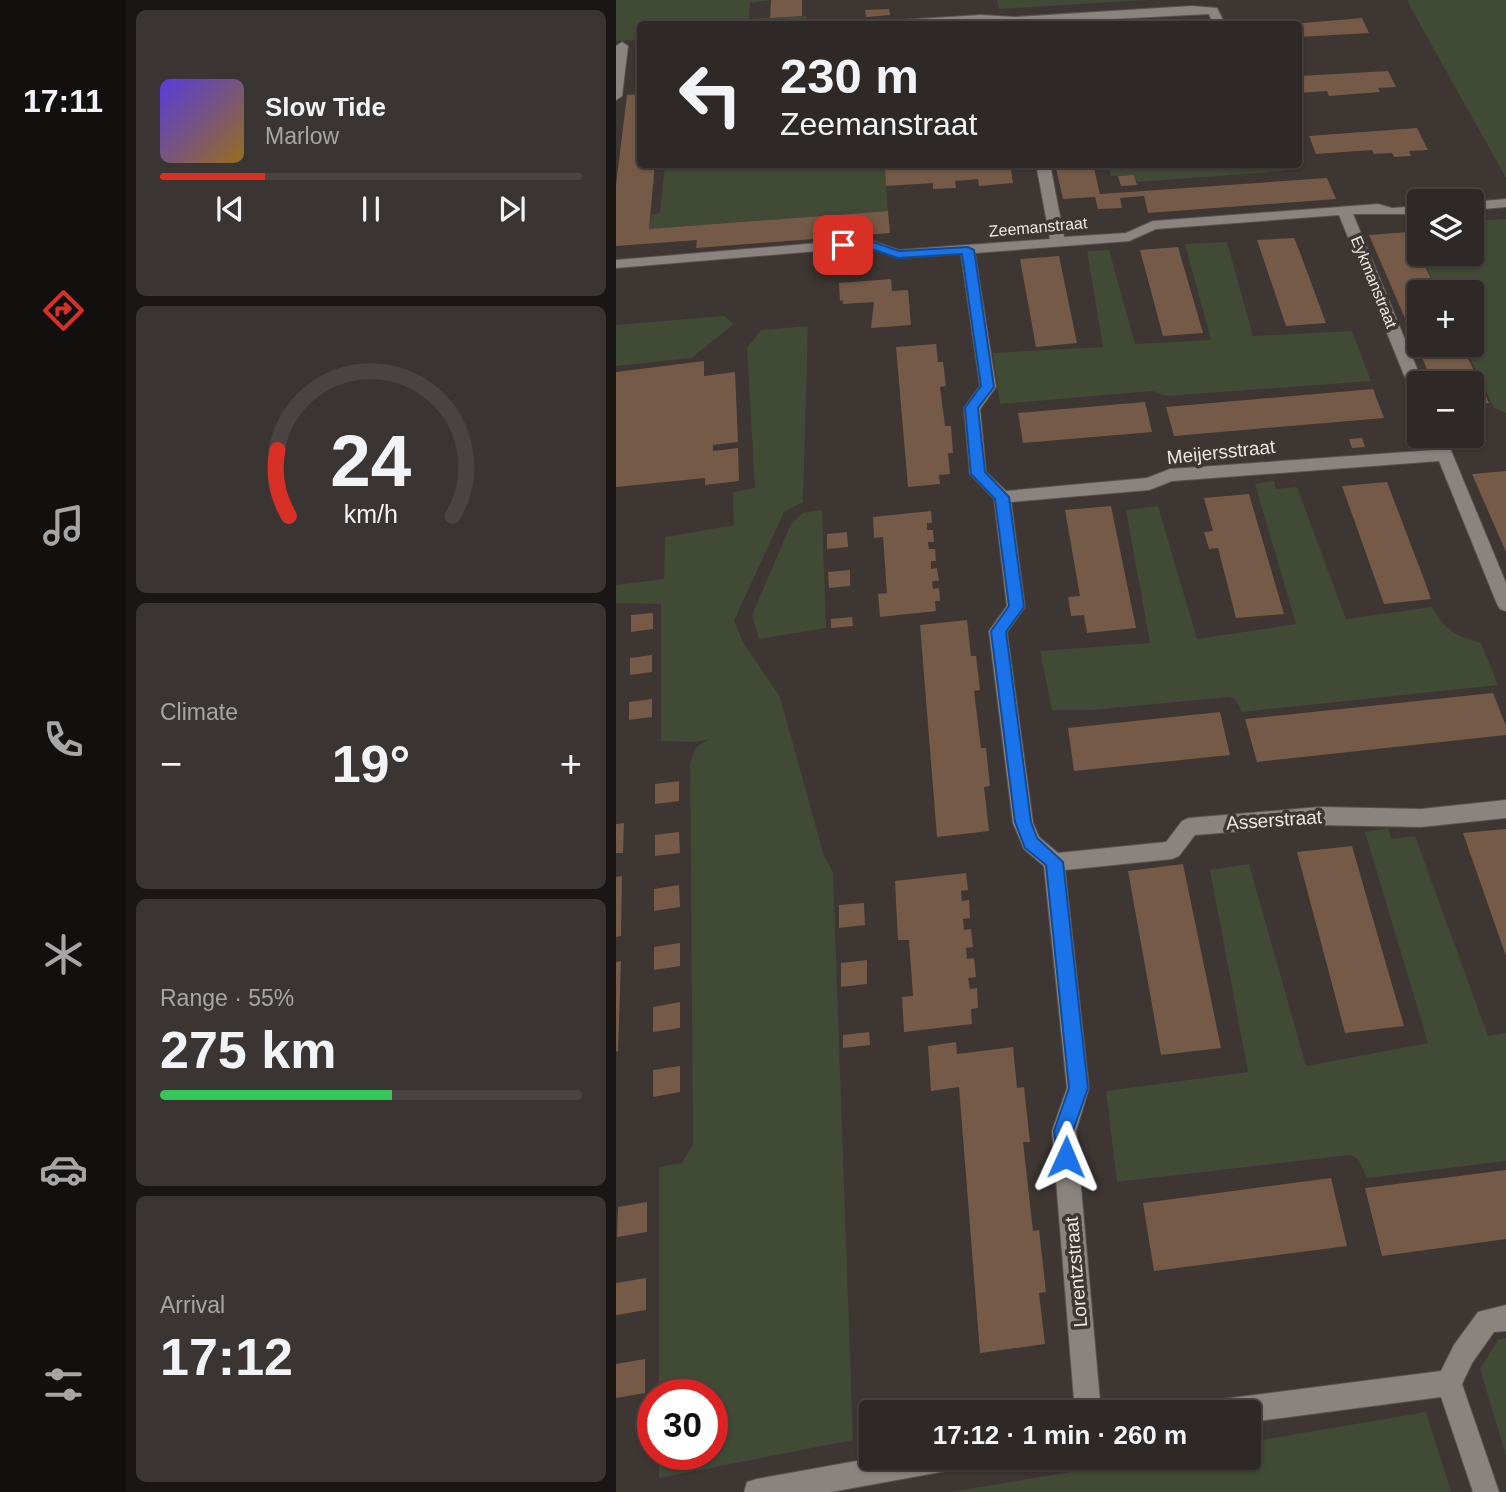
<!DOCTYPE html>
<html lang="en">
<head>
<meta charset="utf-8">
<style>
	body { margin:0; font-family:Arial,sans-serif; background:#3a3432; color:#f1f3f6; height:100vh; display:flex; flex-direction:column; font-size:26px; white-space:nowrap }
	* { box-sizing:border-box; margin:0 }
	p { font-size:23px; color:#a7a6a7 }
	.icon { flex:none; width:38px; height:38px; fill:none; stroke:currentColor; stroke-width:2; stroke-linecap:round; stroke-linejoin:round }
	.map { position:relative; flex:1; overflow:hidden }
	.drawer { display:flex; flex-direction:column; gap:10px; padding:10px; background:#191615; width:490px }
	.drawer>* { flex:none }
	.guide { position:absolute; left:21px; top:21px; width:665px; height:147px; border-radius:7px; box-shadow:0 2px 5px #0004,0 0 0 2px #494443; background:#2e2826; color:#f1f3f6; overflow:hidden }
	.tools { position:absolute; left:791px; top:189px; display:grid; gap:14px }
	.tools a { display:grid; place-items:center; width:77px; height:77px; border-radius:7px; background:#2e2826; box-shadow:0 2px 5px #0004,0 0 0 2px #494443; font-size:35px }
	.speed { position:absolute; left:21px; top:1379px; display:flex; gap:14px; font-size:35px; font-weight:700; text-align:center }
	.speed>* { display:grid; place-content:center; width:91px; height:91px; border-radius:50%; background:#2e2826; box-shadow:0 2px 5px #0004,0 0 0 2px #494443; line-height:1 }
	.speed .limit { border:10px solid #d22; background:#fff; color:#111 }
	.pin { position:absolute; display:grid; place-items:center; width:60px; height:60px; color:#fff; margin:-30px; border-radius:14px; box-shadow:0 4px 10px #0006 }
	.me { position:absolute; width:77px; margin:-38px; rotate:1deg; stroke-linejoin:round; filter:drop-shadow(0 0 5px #0008) }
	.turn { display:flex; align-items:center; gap:24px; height:147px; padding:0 28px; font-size:32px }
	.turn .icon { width:91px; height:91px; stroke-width:2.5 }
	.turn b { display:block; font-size:49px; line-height:60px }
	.big { font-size:52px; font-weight:800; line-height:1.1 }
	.drawer .card { flex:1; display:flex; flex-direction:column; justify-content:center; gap:10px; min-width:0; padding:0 24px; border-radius:10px; background:#3a3432 }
	.drawer .dial { align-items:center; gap:0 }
	.dial svg { height:182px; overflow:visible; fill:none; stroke:#494443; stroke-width:7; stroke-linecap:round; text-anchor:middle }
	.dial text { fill:#f1f3f6; stroke:none }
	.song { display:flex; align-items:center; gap:21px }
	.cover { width:84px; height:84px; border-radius:10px; background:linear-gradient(135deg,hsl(250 70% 55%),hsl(40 70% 35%)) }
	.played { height:7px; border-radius:4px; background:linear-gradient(90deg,#d93025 25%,#494443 25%) }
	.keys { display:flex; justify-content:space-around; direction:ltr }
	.heat { display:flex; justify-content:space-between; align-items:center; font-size:38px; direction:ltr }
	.charge { height:10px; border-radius:5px; background:linear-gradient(90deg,#34c759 55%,#494443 0) }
	.trip { position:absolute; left:243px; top:1400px; width:402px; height:70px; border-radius:7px; background:#2e2826; box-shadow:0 2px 5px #0004,0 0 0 2px #494443; font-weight:800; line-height:70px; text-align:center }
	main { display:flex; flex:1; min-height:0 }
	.tab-bar { display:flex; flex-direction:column; width:126px; justify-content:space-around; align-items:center; background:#12100f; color:#a7a6a7 }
	.tab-bar .icon { width:49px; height:49px }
	.tab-bar .current { color:#d93025 }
	.tab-bar b { font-size:32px; color:#f1f3f6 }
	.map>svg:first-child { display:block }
</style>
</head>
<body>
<main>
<nav class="tab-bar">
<b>17:11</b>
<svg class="icon current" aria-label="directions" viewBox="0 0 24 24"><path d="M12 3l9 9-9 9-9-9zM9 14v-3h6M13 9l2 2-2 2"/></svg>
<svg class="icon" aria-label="music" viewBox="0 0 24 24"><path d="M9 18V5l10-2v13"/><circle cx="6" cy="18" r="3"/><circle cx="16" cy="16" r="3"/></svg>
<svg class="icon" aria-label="phone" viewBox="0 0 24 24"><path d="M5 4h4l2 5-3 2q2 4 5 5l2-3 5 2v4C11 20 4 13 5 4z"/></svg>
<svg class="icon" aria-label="climate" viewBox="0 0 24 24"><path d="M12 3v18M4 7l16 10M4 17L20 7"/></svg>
<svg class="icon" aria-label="car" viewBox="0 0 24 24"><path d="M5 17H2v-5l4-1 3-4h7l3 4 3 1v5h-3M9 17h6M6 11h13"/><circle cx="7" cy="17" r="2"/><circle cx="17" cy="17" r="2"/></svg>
<svg class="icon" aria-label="filters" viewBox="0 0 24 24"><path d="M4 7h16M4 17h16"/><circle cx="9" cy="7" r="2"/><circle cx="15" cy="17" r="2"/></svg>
</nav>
<section class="drawer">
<div class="card">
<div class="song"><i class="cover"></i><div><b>Slow Tide</b><p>Marlow</p></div></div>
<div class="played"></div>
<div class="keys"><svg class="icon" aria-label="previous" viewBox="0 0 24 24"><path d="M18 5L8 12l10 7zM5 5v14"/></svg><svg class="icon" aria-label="pause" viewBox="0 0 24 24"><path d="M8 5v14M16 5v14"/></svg><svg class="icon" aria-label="next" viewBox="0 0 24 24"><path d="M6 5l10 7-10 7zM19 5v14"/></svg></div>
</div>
<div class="card dial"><svg viewBox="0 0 100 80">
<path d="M14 69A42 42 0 1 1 86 69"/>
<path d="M14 69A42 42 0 0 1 9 40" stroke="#d93025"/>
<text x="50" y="56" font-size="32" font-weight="700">24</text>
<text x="50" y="72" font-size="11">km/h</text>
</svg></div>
<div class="card"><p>Climate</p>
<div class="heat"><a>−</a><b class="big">19°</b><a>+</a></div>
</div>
<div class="card"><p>Range · 55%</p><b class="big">275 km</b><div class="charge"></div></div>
<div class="card"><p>Arrival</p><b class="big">17:12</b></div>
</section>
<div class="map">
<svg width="890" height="1492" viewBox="0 0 890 1492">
	<rect width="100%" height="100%" fill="#3d3632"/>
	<path fill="#404a35" d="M0,0H155L134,3L133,19L190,16V21L153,24H24V40L0,41Z
		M381,0H530L383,9Z
		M791,0H890V178L796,10Z
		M237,164L238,167L269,166L272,211L33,229L35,215L44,213L49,165Z
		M674,164L668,171L521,182L518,175L495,176L492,165Z
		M890,219V413L878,408L848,345H856V292H822L804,254H856V221Z
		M611,242L637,336L736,331L755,381L550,396L536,391L384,404L377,353L487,347L471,251L493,250L519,344L595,340L569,244Z
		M108,316L118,324L75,358L0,366V325Z
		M192,326L187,502L168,512L118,621L127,642L164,697L208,856L217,872L237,1440L43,1478V1454H96V1395H43V1167L66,1163L77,1144L74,764L80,747L93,739L79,742L45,741V604L0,603V585L48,579L49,537L118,525L117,492L139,488L131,348L145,330Z
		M658,481L660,489L681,487L730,619L816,607C829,631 839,635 865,643L882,685L626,712L619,699L613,697L476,710H436L424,651L534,643L510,510L542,506L581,639L680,624L639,484Z
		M206,510L210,628L143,639L136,615L175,524L187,513Z
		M772,828L775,839L799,836L872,1036L890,1033V1161L751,1178L742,1159L734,1155L501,1182L490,1091L632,1072L594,870L633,864L690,1066L812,1043L749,832Z
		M890,1338V1456L864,1369L882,1340Z
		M810,1412L835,1492H334L538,1458H634V1442Z"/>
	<path fill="#755a47" d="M155,0H186V16L154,18Z
		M273,9L274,15L250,17L249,10Z
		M746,18L753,33L682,37V24H676Z
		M544,19L546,24H491V22Z
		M772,71L780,87L762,88L764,92L713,96L711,91L682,93V76Z
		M24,94V164H39L33,229L272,211L274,233L80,248L81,240L0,246V185L11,95Z
		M801,128L812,150L793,151L795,156L778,157L776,153L758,154L756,150L700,154L693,136Z
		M439,164H477L484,194L711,178L720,199L532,213L528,196L504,198L506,208L482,209L479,197L447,199Z
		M292,165L394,164L397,183L363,186L362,179L339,181L340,188L317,189V183L270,186L269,166Z
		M518,175L521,185L505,186L502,176Z
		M793,232L821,292H803V345H846L873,403L856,404V383H817L753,235Z
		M678,238L683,250L710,323L670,326L641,240Z
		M562,247L587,333L547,336L524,250Z
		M443,256L461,343L420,347L404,259Z
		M275,279L276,291L292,290L295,325L255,328L258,302L227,304V300L224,301L223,283Z
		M320,344L322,362H327L330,386L324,387L329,426H335L337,453H332L334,474L323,475L324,484L292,487L280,347Z
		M88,361V376L119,372L122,442L97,445V451L122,448L123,481L89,485V478L0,487V372Z
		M757,389L768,418L558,436L550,407Z
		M529,402L536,432L407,443L402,413Z
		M746,438L749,447L736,448L733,439Z
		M890,471V552L856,474Z
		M771,482L809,582L815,599L768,604L726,486Z
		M633,494L668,614L620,618L602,548L593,549L588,532L597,531L588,498Z
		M495,506L520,628L471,633L468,615L455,616L452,597L464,596L449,510Z
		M315,511L316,523H311V530H317L318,542H312L313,549H319L320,561H315V569L321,568L323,581H316L317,589L323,588L324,601H319L320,611L264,617L262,594L271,593L267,537L258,538L257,517Z
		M231,532L232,547L211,549V534Z
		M234,570V586L213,588L212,572Z
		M37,613V629L15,632V615Z
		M236,617L237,626L215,628V619Z
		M351,620L355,656H360L364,690L358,691L365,748H370L374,786L368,787L373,831L321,837L304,625Z
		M36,655V672L14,675V658Z
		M877,693L890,726V735L641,762L629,719Z
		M36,699V717L13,720V702Z
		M604,712L614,755L458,771L452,728Z
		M63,781V801L39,804V784Z
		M8,823L7,853H0V824Z
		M890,829V956L847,833Z
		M63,832L64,853L39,856V835Z
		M736,846L750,895L788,1026L729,1033L681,852Z
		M567,864L605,1048L545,1055L512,871Z
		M350,873L352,890L345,891L346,901L353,900L354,918L347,919L348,930L355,929L357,947L350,948L351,959L358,958L360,977L352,978L354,989L361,988L362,1008L355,1009L356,1024L288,1032L286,997L297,996L293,940H282L279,881Z
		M6,876L5,936L0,937V877Z
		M63,885L64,907L38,911V889Z
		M248,903L249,925L223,928V905Z
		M64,943V966L38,970V947Z
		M251,960V984L225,987V963Z
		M5,961L2,1052L0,1051V962Z
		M64,1002V1028L37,1032V1007Z
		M253,1032L254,1045L227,1048V1035Z
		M340,1042L341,1054L397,1047L401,1088L408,1087L414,1142H407L417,1231L423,1230L430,1292L423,1293L429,1344L364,1353L343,1087L315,1091L312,1046Z
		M64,1066V1092L37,1097V1070Z
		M890,1170V1239L766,1256L749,1188Z
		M715,1178L731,1246L538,1271L527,1203Z
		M31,1202V1232L1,1237L2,1207Z
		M30,1278V1310L0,1315V1283Z
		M29,1359V1393L0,1398V1364Z"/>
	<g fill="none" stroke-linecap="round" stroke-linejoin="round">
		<defs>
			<path id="minor" d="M576,6L601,8L609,24H597L593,14L399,24H279L285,20L365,15L398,17Z
				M6,42L12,46L6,96L0,100V46Z
				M420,164H434L448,237L510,233L537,221L762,204L776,208L803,206V214H737L807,383H803V398L797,397L723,215L540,229L513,241L359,253L380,387L364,409L370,472L390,491L531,478L554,469L819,450L813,436H829L890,583V611L884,609L881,604L823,461L556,481L533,490L395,502L409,607L391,632L417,823L423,837L442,853L550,842L566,821L573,818L703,807L805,809L890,800V818L805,827L703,825L579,835L563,856L556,859L449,870L473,1088L460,1131L485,1412H459L436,1131L451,1088L428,866L408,849L397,823L373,631L391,606L378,499L354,474L348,408L364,386L345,254L282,258L250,247L0,268V260L251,239L283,250L434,239Z
				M890,199V207L856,210V202Z
				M890,1305V1331L878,1332L856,1363L846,1384L883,1492H857L825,1397L634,1422V1412H594L598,1403L607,1399L825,1371L838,1345L862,1312Z
				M257,1458H343L339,1467L330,1471L215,1492H128L131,1482L141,1479Z"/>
		</defs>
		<use href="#minor" stroke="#58534f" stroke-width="2"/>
		<use href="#minor" fill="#8b837e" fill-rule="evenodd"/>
	</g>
	<path fill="#1a73e8" stroke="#114b97" stroke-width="2" d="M251,240L283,251L352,247L358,250L378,387L362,408L369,472L393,497L408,607L390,632L415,822L421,838L447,862L472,1088L457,1131L460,1157L457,1164L450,1167L443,1164L438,1131L453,1088L430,865L409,848L399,822L375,631L393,606L379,499L355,474L349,408L365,386L346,254L282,258L250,247L227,249L221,245L227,242Z"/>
	<g text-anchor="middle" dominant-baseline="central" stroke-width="7" stroke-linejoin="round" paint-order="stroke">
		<g font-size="16" fill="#ece8e5" stroke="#3d3632">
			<text transform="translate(422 227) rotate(-5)">Zeemanstraat</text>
			<text transform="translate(758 282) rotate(68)">Eykmanstraat</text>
		</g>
		<g font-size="19" fill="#ece8e5" stroke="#3d3632">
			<text transform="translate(605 452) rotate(-6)">Meijersstraat</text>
			<text transform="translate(658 820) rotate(-4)">Asserstraat</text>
			<text transform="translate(460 1272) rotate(-95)">Lorentzstraat</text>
		</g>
	</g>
</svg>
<div class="tools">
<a><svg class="icon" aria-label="layers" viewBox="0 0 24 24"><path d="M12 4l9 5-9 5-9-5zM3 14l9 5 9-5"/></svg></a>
<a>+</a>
<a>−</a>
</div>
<div class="speed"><div class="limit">30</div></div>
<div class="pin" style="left:227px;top:245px;background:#d93025"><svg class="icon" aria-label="arrive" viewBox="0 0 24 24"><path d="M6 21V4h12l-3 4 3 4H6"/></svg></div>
<svg class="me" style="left:450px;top:1157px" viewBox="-20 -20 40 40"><path d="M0-17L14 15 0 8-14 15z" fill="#1a73e8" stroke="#fff" stroke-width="4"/></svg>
<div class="trip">17:12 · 1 min · 260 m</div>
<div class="guide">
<div class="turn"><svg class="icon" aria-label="left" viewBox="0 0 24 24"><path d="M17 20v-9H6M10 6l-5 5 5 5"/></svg><div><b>230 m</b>Zeemanstraat</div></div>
</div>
</div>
</main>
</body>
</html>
